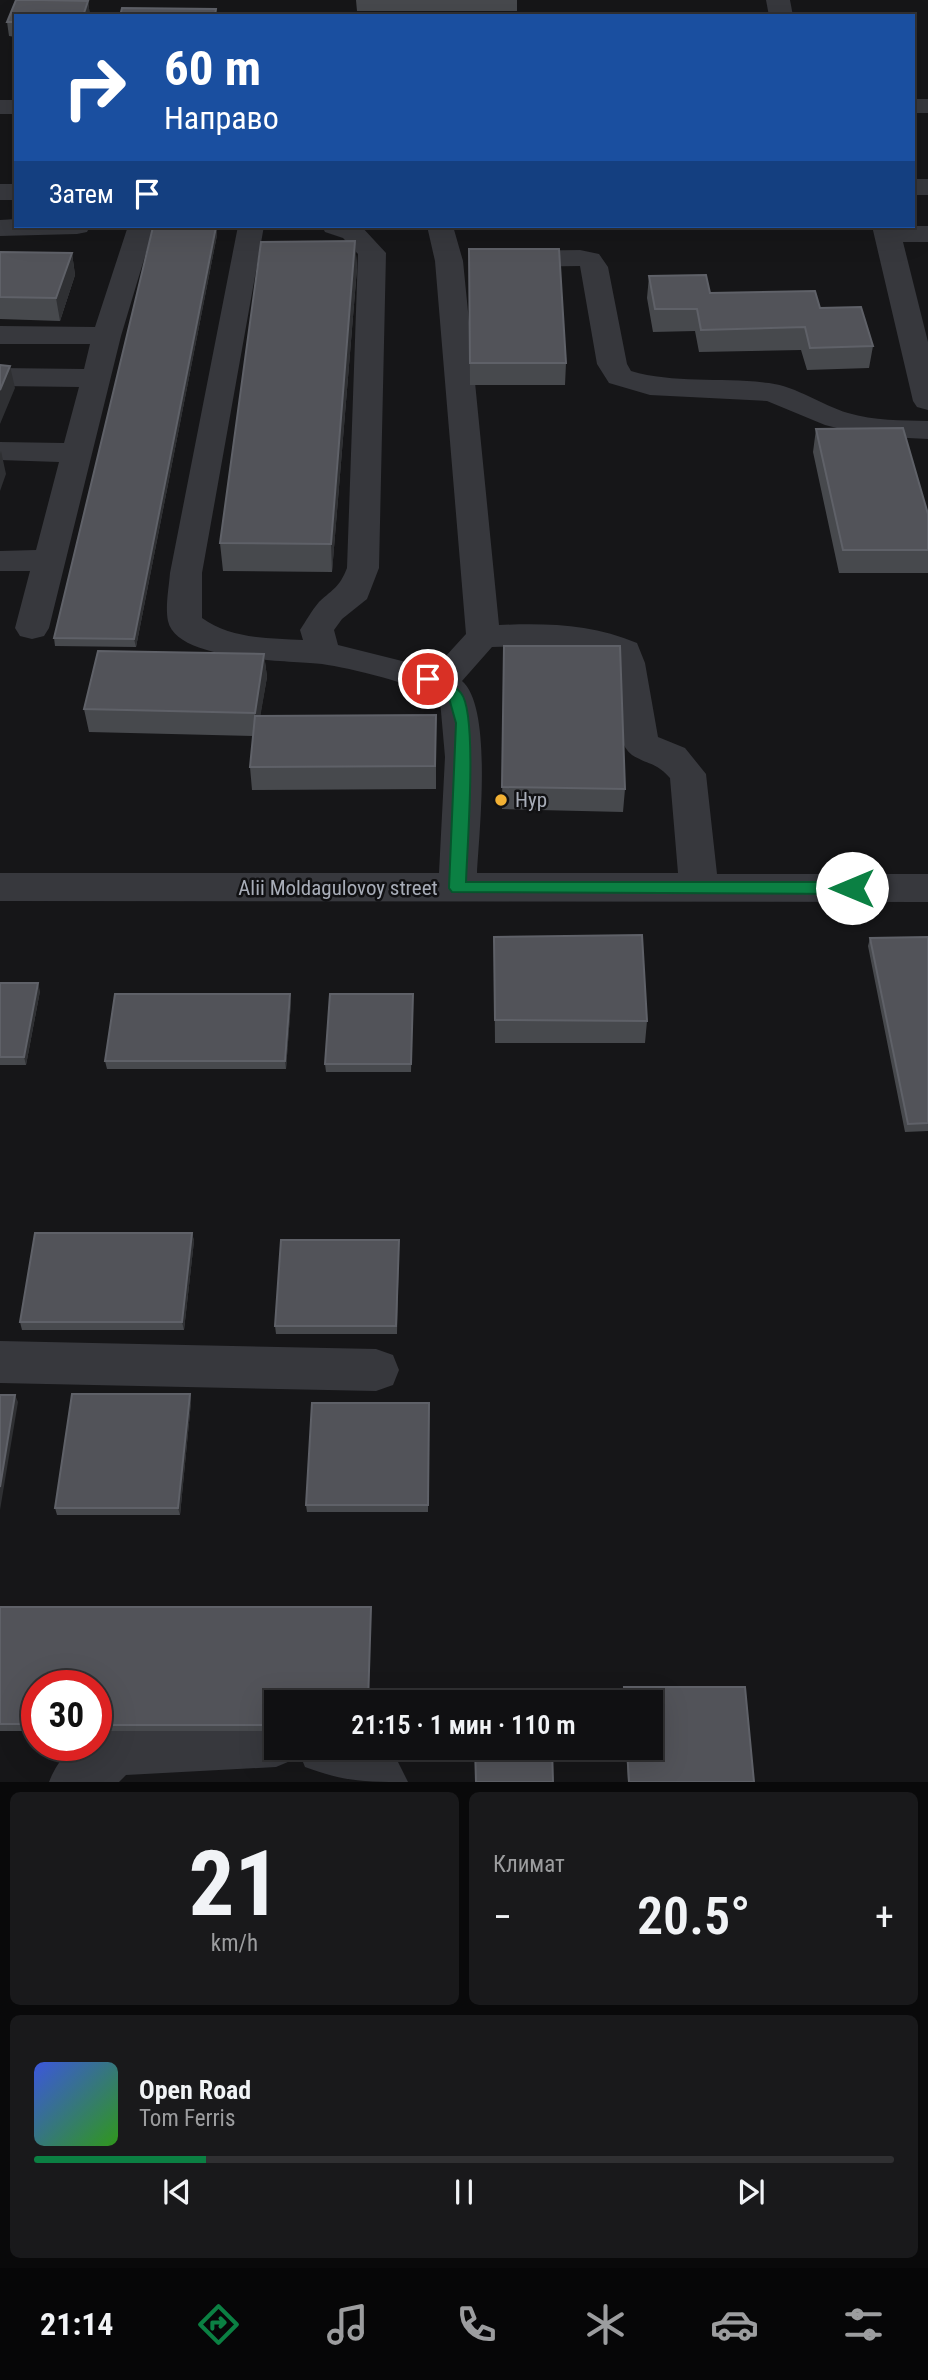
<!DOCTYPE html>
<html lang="ru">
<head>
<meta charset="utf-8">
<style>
	body { margin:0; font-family:"Roboto Condensed",sans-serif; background:#19191b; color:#f1f3f6; height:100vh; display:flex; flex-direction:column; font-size:26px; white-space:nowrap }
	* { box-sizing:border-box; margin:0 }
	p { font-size:23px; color:#9c9d9f }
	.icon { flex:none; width:38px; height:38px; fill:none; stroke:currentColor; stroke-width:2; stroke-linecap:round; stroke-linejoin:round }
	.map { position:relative; height:1782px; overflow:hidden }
	.drawer { display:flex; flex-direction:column; gap:10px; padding:10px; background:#09090a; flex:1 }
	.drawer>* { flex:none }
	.hud { position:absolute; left:14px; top:14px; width:901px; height:214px; border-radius:0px; box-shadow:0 7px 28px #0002,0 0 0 2px #303032; background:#1a4fa0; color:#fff; overflow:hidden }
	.speed { position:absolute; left:21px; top:1670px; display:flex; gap:14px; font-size:35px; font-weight:700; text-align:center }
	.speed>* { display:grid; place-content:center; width:91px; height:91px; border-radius:50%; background:#101012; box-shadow:0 7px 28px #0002,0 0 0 2px #303032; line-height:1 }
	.speed .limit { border:10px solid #d22; background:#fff; color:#111 }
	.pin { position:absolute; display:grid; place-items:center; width:60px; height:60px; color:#fff; margin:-30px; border:4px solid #fff; border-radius:50%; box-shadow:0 2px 7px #0007 }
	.me { position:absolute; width:77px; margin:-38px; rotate:270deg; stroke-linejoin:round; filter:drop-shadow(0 0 5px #0008) }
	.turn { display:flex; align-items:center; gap:24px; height:147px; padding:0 35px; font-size:32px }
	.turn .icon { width:91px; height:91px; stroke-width:2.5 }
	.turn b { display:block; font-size:49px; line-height:60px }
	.then { display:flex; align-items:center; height:66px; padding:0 35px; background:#0003; gap:14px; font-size:26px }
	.big { font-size:52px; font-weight:600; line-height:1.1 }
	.drawer .tile { flex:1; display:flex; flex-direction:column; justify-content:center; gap:10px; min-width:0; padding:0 24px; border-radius:10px; background:#19191b }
	.drawer .dial { align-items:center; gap:0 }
	.dial b { font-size:91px; line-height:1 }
	.song { display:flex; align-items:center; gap:21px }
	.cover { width:84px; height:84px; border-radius:10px; background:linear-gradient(135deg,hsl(230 70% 55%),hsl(110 70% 35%)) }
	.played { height:7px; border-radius:4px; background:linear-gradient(90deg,#0b8043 20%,#303032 20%) }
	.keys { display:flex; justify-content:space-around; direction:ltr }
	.heat { display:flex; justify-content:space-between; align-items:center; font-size:38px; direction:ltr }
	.drawer .tiles { flex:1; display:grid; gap:10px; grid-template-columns:1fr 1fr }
	.tile:last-child { grid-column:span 2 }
	.trip { position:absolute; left:264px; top:1690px; width:399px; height:70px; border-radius:0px; background:#101012; box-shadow:0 7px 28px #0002,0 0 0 2px #303032; font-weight:600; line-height:70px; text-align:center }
	.tab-bar { display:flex; height:112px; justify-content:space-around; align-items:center; background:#060607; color:#9c9d9f }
	.tab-bar .icon { width:49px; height:49px }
	.tab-bar .active { color:#0b8043 }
	.tab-bar b { font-size:32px; color:#f1f3f6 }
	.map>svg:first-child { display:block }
</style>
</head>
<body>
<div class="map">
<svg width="928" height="1782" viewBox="0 0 928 1782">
	<rect width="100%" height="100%" fill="#161618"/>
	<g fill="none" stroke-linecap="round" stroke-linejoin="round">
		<path fill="#37383d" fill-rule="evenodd" d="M766,0H790L793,16H769Z
			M914,99H928V113H914Z
			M0,100H16V114H0Z
			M914,179H928V195H914Z
			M0,184H16V200H0Z
			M16,219V226H90L87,232L77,234L0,236V220Z
			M128,226H154L121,336L49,628L44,636L32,639L20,636L15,628L30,571H0V551L36,550L59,462L0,460V442L64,443L79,387L0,386V368L84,369L90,344H0V326L95,327Z
			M238,226H264L202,573V618C231,639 268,638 303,640L300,630C306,621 312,610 319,602C334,588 339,588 347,568L358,254L343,238L325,232L322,226H361L386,253L379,568L367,599L342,619L334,630L338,645L434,669L466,634L435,261L427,226H453L463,261L499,625C547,623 592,624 637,643L645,663L658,737L685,748L706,774L717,874H928V902L0,901V873H439L445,757L440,700C418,684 350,668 322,664C290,660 177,662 168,621C165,607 169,587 170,573ZM537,646L573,648L609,658C614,680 612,741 632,755C648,765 656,762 670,778L678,873H477C479,833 493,707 462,681L492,647Z
			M872,226H928V242H903L928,342V410L917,407L913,401Z
			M580,250L599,254L608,267L627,364L631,371C675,384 723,377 769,383C798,387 821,405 848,413C874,421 902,420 928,421V439L869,436L825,425L767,401L650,395L609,383L597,364L580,266L509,267L499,265L495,259L499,253L509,251Z
			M0,1341L376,1349L393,1355L399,1370L393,1385L376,1391L0,1383Z
			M276,1713V1748H391L408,1782C366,1782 345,1782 305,1767L298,1750L295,1759L276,1767L126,1775L119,1782H49C59,1758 70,1745 96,1745V1731L116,1722Z"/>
	</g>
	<path fill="#47494d" d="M16,0L88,1L90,16H16V37L9,36L7,22Z
		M356,0H517V11H357Z
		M216,227L217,235L136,647L55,646L54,638Z
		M355,241L357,268L332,572L223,571L220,543Z
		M469,249L566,363L565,385H470Z
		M0,252L72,253L75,275L60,321L0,319Z
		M649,276L710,293L820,308L873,346L869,368L807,370L801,350L699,352L695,331L653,332L647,298Z
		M816,429L928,514V573H839L813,452Z
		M504,646L625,789L623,812L502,809Z
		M264,654L267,677L260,716L436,738V789L252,790L250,767L253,736L89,732L84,709Z
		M494,937L647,1021L645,1043H495Z
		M928,937V1131L905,1132L868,946L870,938Z
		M0,983L40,991L26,1065H0Z
		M413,994L411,1072H326L325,1064Z
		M291,1002L286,1069H107L105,1061Z
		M192,1233L194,1241L184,1330H22L20,1322Z
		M399,1248L397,1334H276L275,1326Z
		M190,1394L191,1402L180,1515H57L55,1508Z
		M429,1403L428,1512H307L306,1505Z
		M0,1607H371V1614L276,1703V1731H96V1685H37V1731H0Z
		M624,1687H745L754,1782H628L626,1748H651V1703H623Z"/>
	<path fill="#2f3033" d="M88,1L90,16H83Z
		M216,227L217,235L136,647L134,639Z
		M355,241L357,268L332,572L331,544Z
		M72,253L75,275L60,321L56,298Z
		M10,366L15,388L0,424V390Z
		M1,451L6,474L0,491V454Z
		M264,654L267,677L257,736L255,713Z
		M38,983L40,991L26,1065L24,1057Z
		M290,994L291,1002L286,1069L285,1061Z
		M192,1233L194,1241L184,1330L182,1322Z
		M190,1394L191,1402L180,1515L178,1508Z
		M15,1395L18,1402L0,1510V1487Z"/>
	<path fill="#525359" stroke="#5f6168" stroke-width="2" d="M16,0H40L88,1L83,16H16V22H7Z
		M122,8L216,9L215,16H120Z
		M153,227H216L134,639L54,638Z
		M355,241L331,544L220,543L261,242Z
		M469,249H559L566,363H470Z
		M0,252L72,253L56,298L0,297Z
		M706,275L710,293L815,291L820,308L861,307L873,346L810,348L805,327L701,330L697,309H655L649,276Z
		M0,365L10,366L0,390Z
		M903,428L928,514V550H843L816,429Z
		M504,646H620L625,789L502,787Z
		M98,651L264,654L255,713L84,709Z
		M436,715L435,766L250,767L255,716Z
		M642,935L647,1021L495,1020L494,937Z
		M928,937V1123L908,1124L870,938Z
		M0,983H38L24,1057H0Z
		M115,994H290L285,1061H105Z
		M330,994H413L411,1064H325Z
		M35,1233H192L182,1322H20Z
		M281,1240H399L396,1326H275Z
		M72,1394H190L178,1508H55Z
		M0,1395H15L0,1487Z
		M312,1403H429L428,1505H306Z
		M0,1607H371L368,1703H276V1725H96V1685H37V1724H0Z
		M624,1687H745L754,1782H629L627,1748H651V1703H625Z
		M475,1748H552L553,1782H476Z"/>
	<path fill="#0b8043" stroke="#07532c" stroke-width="2" d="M428,675C439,678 453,683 461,693C478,714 467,848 466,882H852L860,888L852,894L452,892L449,888L456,723L449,698L421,679Z"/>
	<circle fill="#f2b134" stroke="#111113" stroke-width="2.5" cx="501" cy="800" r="7"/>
	<g text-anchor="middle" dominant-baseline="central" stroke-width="5" stroke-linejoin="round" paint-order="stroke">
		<g font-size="21" fill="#a8adb8" stroke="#111113" text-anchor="start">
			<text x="515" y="800">Нур</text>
		</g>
		<g font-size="21" fill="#a8adb8" stroke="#111113">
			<text x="338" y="888">Alii Moldagulovoy street</text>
		</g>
	</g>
</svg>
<div class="speed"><div class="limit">30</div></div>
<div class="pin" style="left:428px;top:679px;background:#d93025"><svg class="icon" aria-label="arrive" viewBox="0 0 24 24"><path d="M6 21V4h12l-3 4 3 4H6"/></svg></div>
<svg class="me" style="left:852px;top:888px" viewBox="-20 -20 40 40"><circle r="19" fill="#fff"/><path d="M0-13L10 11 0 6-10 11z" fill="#0b8043"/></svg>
<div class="trip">21:15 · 1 мин · 110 m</div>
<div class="hud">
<div class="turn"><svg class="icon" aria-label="right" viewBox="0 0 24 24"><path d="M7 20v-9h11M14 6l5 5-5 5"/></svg><div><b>60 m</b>Направо</div></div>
<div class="then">Затем<svg class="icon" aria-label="arrive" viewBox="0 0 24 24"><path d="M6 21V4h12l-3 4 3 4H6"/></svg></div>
</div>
</div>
<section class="drawer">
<div class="tiles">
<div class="tile dial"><b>21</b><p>km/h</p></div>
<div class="tile"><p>Климат</p>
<div class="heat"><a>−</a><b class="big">20.5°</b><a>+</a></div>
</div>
<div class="tile">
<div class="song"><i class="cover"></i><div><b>Open Road</b><p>Tom Ferris</p></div></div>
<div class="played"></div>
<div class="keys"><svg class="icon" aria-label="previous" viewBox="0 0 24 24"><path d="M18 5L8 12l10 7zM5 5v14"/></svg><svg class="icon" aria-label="pause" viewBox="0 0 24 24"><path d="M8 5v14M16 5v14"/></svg><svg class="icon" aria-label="next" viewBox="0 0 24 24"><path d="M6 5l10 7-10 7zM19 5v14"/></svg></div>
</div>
</div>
</section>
<nav class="tab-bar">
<b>21:14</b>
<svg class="icon active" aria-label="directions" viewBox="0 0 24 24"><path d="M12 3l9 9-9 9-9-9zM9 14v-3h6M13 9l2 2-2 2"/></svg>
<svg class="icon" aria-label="music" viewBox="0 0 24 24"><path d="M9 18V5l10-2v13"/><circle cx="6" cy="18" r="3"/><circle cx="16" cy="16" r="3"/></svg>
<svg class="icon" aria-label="phone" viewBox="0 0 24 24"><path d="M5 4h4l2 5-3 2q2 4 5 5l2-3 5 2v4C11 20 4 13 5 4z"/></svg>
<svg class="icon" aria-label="climate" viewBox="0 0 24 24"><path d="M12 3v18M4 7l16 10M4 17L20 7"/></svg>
<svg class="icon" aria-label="car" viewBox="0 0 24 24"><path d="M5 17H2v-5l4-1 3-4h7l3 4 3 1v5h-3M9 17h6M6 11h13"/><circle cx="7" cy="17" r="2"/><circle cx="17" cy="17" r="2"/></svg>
<svg class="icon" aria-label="filters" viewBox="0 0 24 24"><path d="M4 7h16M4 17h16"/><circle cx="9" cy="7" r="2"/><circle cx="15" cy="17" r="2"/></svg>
</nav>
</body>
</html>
